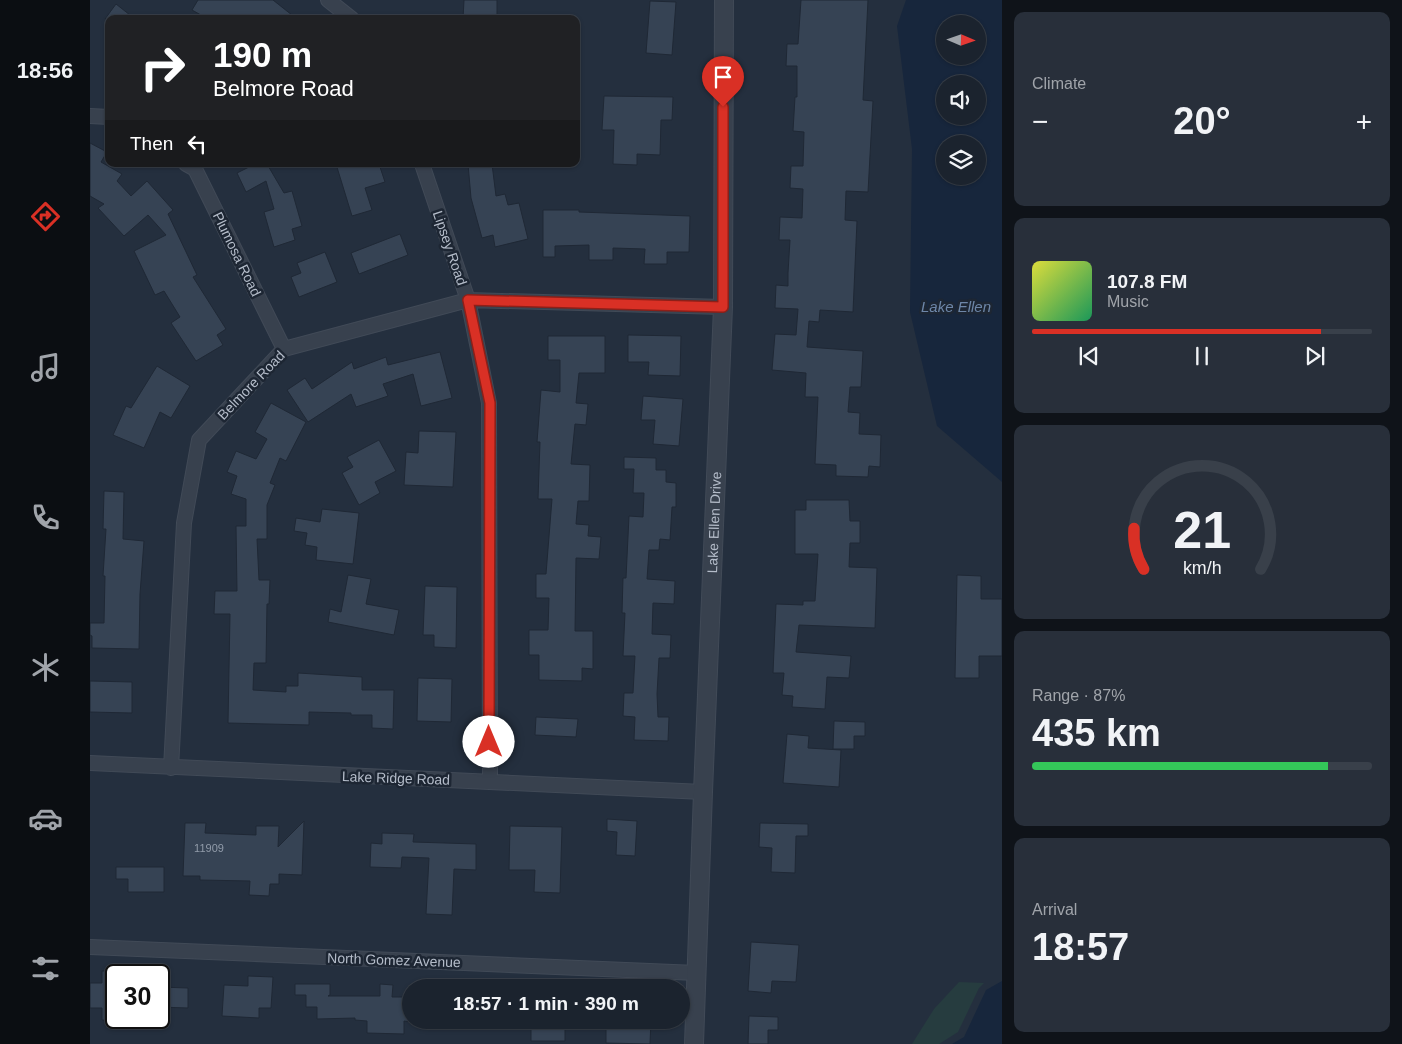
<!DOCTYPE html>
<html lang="en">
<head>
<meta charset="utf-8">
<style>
	body { margin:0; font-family:Arial,sans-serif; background:#282f3a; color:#f1f3f6; height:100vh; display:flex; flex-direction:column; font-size:19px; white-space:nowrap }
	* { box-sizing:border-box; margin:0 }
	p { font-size:16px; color:#a0a4aa }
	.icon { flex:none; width:28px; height:28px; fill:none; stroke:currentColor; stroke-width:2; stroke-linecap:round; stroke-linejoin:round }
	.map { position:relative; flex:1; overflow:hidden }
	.side { display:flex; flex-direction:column; gap:12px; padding:12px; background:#0f1319; width:400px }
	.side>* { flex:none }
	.top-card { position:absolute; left:15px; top:15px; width:475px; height:152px; border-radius:10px; box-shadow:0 1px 4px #0004,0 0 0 1px #39404a; background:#202124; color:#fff; overflow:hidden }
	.needle { width:32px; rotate:92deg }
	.buttons { position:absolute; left:846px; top:15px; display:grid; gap:10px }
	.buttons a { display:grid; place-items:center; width:50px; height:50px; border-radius:50%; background:#1b232e; box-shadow:0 1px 4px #0004,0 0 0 1px #39404a; font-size:25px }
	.speed { position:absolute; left:15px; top:964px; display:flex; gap:10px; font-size:25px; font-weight:700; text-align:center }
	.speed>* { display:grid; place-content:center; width:65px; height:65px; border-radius:50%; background:#1b232e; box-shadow:0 1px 4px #0004,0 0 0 1px #39404a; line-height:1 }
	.speed .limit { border:2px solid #111; border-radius:8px; background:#fff; color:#111 }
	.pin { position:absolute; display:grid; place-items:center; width:42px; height:42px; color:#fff; margin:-51px -21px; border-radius:50% 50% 50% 0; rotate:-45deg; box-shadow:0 0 5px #0007 }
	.pin .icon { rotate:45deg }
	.me { position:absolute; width:55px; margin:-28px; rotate:0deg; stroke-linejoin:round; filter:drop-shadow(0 0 4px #0008) }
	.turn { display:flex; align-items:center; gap:18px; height:105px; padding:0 25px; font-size:22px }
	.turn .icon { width:65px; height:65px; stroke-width:2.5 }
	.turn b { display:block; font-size:35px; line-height:42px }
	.then { display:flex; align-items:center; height:48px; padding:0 25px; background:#0003; gap:10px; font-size:19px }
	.big { font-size:38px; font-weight:600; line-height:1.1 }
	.side .card { flex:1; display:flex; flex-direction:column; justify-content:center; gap:8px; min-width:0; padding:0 18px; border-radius:10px; background:#282f3a }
	.side .dial { align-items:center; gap:0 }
	.dial svg { height:130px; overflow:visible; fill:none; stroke:#39404a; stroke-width:7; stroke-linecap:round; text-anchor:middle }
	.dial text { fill:#f1f3f6; stroke:none }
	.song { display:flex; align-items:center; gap:15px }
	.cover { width:60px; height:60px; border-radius:8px; background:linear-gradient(135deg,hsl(60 70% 55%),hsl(150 70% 35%)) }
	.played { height:5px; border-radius:2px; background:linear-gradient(90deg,#d93025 85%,#39404a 85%) }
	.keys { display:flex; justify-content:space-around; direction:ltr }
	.heat { display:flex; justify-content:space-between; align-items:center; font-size:28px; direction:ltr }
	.charge { height:8px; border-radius:4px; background:linear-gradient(90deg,#34c759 87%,#39404a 0) }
	.trip { position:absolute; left:312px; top:979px; width:288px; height:50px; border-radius:25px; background:#1b232e; box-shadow:0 1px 4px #0004,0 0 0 1px #39404a; font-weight:600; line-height:50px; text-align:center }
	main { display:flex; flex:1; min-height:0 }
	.tab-bar { display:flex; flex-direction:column; width:90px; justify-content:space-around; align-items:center; background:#0b0e12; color:#a0a4aa }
	.tab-bar .icon { width:35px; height:35px }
	.tab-bar .selected { color:#d93025 }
	.tab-bar b { font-size:22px; color:#f1f3f6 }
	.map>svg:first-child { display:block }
</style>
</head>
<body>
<main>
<nav class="tab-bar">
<b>18:56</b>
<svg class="icon selected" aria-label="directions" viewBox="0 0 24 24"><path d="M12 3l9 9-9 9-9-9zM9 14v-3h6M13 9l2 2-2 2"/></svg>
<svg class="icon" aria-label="music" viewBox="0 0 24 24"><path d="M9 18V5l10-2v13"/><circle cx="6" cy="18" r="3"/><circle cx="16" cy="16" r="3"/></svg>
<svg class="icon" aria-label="phone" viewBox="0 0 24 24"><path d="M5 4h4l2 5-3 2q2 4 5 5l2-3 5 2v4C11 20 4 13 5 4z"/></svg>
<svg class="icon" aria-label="climate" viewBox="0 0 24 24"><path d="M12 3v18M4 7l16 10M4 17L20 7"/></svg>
<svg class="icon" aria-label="car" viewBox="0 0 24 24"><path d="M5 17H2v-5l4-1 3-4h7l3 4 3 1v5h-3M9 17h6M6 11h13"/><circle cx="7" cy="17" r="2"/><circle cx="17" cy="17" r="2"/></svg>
<svg class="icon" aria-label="filters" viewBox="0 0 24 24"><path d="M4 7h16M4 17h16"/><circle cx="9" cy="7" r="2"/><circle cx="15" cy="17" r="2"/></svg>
</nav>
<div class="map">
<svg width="912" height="1044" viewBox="0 0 912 1044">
	<rect width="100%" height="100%" fill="#242f3e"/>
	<path fill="#263c3f" d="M869,982L894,983L889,988L868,1032L849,1044H822L844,1009Z"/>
	<path fill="#17263c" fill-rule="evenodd" d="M816,0H912V482L847,426L820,312L822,149L807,26ZM855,24H888V56H855ZM855,84H888V116H855ZM855,144H888V176H855Z
		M912,981V1044H862L874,1037L896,990Z"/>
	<path fill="#364354" stroke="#1f2835" d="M108,0H183L207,19H118L102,10Z
		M374,0H407V19H373Z
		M711,0H778L773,100L783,101L778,192L756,191L755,220L767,221L763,312L730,310L729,322L719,321L717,347L773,351L771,387H760L758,412L770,413L769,434L791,435L790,467L779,466L778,477L746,476V465L725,464L728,397H715L716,373L682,370L685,334L706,335L708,309L685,308L686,285L698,286V273L700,240H689L690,217L712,218L713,189L700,188L701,166H713L714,132L703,131L705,97H707V66H696L697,44H708Z
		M560,1L586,2L582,55L556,53Z
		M26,4L45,19H15Z
		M514,96L583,97L582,120H571L570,155L547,154V165L523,164L524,130H512Z
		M0,143L17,152L11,162L32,174L27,181L41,196L57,181L83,210L78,214L107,275L103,277L136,329L127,335L133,345L106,361L81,323L90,317L74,291L65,295L44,251L76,235L58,215L34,236L8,208L14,204L0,196Z
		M165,164H177L194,193L202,191L212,226L202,229L205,240L184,247L174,212L184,209L176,181L156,192L147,173Z
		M246,164H289L295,182L275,188L282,210L262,216Z
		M378,164H402L406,196L415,194L418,205L429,203L438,239L405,247L403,235L392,238L381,198Z
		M453,210H489V212L600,216L599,252H577V264H554L555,249L523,248V260H499V245L465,246V257H453Z
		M310,234L318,255L269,274L261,253Z
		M235,252L247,282L209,297L201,277L211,273L207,263Z
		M538,335L591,336L590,376L558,375L559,362H538Z
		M458,336H515V373H489L486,403L498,404L496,425L485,424L481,464L500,465L499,501H488L486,524L499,525L498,536L511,537L509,559L486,558L485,631H503V669L492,668V681L449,680V655H439V630H458L459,598H446V574H456L462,499H448L450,442H447L451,390L470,392V360H458Z
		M350,352L362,398L331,406L323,374L293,384L298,396L266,407L261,394L218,422L197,390L215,378L222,389L262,362L264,369L296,357L298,365Z
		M67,366L100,386L81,418L70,412L54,448L23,435L36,406L41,408Z
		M553,396L593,399L589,446L563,444L565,420H551Z
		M181,403L216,422L196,461L190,458L180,483L185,485L177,505V539H167L169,580H180L179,604H177L176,663H164L163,690L196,692V686H208V673L272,677V690H304L303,729L282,728V715H261V713L219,712V725L138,723L140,614H124L125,591H147L146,526H156V499L141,494L147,476L137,472L146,451L166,459L177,439L165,432Z
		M329,431L366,432L363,487L314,485L316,452L328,453Z
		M289,440L306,471L285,482L290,493L269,505L252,473L263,467L257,457Z
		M534,457L566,458V470H576V482L586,483V507H582L580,540L570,539L569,550H559L557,579L585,581L584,604L563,603L562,634L581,635L580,658H569L567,694L568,717H579L578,741L544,740L545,717L533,716L534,693H543L545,656H533L535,613H532L533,578H536L539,516L553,517L554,493H543L544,469H534Z
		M14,491L34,492L33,539L54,541L50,594L49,649L2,648V636L0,635V623H14L15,576H13L16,529H13Z
		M716,500H759L760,521H770V543H760L759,567L787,568L785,628L709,625L706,652L761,656L759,678L737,677L735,709L702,707L703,696L692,695L694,673H683L686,604L713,605V601H725L728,554H705V510H716Z
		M232,509L269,513L263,564L226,560L227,547L215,545L217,533L204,531L206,518L230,522Z
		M258,575L281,579L276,604L309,610L304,635L238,622L240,609L251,612Z
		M867,575L891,576V599H912V656H889V678H865Z
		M335,586L367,587L366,648L344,647V635H333Z
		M328,678L362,679L361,722L327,721Z
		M0,681L42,682V713L0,712Z
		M446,717L488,719L486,737L445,735Z
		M744,721L775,722V736H764V749H743Z
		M697,734L719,736L718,748L751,750L749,787L693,783Z
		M517,819L547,821L545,856L526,855L527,832L517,831Z
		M214,821L212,875L189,874V884H180L179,896L159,895L160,881L110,880V876H93L95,823H116L115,833L166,835V826H189L188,847Z
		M670,823L718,824V836H706L705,873L681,872L682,848L669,847Z
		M420,826L472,827L470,893L444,892L445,870H419Z
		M292,833L324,834L323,842L386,844V870L364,869L362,915L336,914L339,858L312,857L311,868L280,867L281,843L292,844Z
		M26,867H74V892H38V879H26Z
		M661,942L709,945L706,982L682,981L681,993L658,991Z
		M12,971H26V1021L12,1020V1008H0V983H12Z
		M158,976L183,977L181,1008H169V1018L132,1016L134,985L158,986Z
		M205,984H240V995L238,996H290V984L303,985L302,997H321V1022L314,1021V1034L277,1033V1021L265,1020V1018L227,1019V1007H216V995H205Z
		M69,987L98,988V1008L69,1007Z
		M659,1016L688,1017V1030H678V1044H658Z
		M441,1020H475V1041H441Z
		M516,1020H561L560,1044L516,1043Z"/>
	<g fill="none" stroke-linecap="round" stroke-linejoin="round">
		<defs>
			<path id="minor" d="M238,0L262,19
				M0,116L19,117
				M96,164L105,169L194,349
				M332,164L378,300L399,403L400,782
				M0,763L613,792
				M81,768L94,523L109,440L194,349L378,300L633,307
				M0,947L607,973"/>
			<g id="tertiary">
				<path id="s1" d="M604,1044L613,792L633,307L634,0"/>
			</g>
		</defs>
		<use href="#minor" stroke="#414a57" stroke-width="16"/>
		<use href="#tertiary" stroke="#414a57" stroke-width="20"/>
		<use href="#minor" stroke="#38414e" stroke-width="14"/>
		<use href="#tertiary" stroke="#38414e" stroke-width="18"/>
	</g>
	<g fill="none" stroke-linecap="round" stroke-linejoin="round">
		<defs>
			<path id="route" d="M399,742L400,403L378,300L633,307V107"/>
		</defs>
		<use href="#route" stroke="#8d1f18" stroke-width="12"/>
		<use href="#route" stroke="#d93025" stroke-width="9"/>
	</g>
	<g text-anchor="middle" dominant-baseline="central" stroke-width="5" stroke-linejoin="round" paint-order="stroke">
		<g font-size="11" fill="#929caa">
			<text x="119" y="848">11909</text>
		</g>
		<g font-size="14" fill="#b4bcc9" stroke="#1d2633">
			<text transform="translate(360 248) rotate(71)">Lipsey Road</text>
			<text transform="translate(147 254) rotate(64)">Plumosa Road</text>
			<text transform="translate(161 385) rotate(-46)">Belmore Road</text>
			<text stroke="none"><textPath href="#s1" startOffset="522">Lake Ellen Drive</textPath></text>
			<text transform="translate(306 778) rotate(2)">Lake Ridge Road</text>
			<text transform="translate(304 960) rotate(2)">North Gomez Avenue</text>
		</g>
		<g font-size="15" font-style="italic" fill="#6d86a8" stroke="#1d2633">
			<text x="866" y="306">Lake Ellen</text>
		</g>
	</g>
</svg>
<div class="buttons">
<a><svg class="needle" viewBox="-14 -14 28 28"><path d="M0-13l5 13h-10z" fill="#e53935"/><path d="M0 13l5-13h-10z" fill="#a0a4aa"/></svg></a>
<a><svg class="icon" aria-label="sound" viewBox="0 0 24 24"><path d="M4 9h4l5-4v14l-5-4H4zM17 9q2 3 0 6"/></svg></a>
<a><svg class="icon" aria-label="layers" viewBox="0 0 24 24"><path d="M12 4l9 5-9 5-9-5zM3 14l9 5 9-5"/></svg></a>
</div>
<div class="speed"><div class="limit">30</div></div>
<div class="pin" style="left:633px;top:107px;background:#d93025"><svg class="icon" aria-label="arrive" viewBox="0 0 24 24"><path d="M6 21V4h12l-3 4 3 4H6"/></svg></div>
<svg class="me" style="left:399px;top:742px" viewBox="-20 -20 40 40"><circle r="19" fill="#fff"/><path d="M0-13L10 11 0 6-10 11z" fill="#d93025"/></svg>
<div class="trip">18:57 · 1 min · 390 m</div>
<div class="top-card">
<div class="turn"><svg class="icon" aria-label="right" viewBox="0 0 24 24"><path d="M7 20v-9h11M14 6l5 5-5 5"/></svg><div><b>190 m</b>Belmore Road</div></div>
<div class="then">Then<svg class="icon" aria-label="left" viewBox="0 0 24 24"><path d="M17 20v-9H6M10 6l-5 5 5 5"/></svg></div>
</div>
</div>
<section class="side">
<div class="card"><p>Climate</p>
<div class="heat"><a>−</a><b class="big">20°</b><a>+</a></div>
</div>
<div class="card">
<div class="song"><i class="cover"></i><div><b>107.8 FM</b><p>Music</p></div></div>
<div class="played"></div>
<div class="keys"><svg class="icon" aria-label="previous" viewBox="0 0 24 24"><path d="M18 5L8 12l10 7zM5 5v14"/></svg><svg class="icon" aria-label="pause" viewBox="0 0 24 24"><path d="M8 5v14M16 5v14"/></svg><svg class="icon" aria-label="next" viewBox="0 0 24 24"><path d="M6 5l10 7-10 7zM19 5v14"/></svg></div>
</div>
<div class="card dial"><svg viewBox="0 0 100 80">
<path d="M14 69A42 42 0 1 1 86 69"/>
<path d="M14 69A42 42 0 0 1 8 44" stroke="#d93025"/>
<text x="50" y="56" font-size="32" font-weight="700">21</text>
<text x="50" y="72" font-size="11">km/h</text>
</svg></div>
<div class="card"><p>Range · 87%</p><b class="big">435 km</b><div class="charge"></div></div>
<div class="card"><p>Arrival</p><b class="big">18:57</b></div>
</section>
</main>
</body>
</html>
